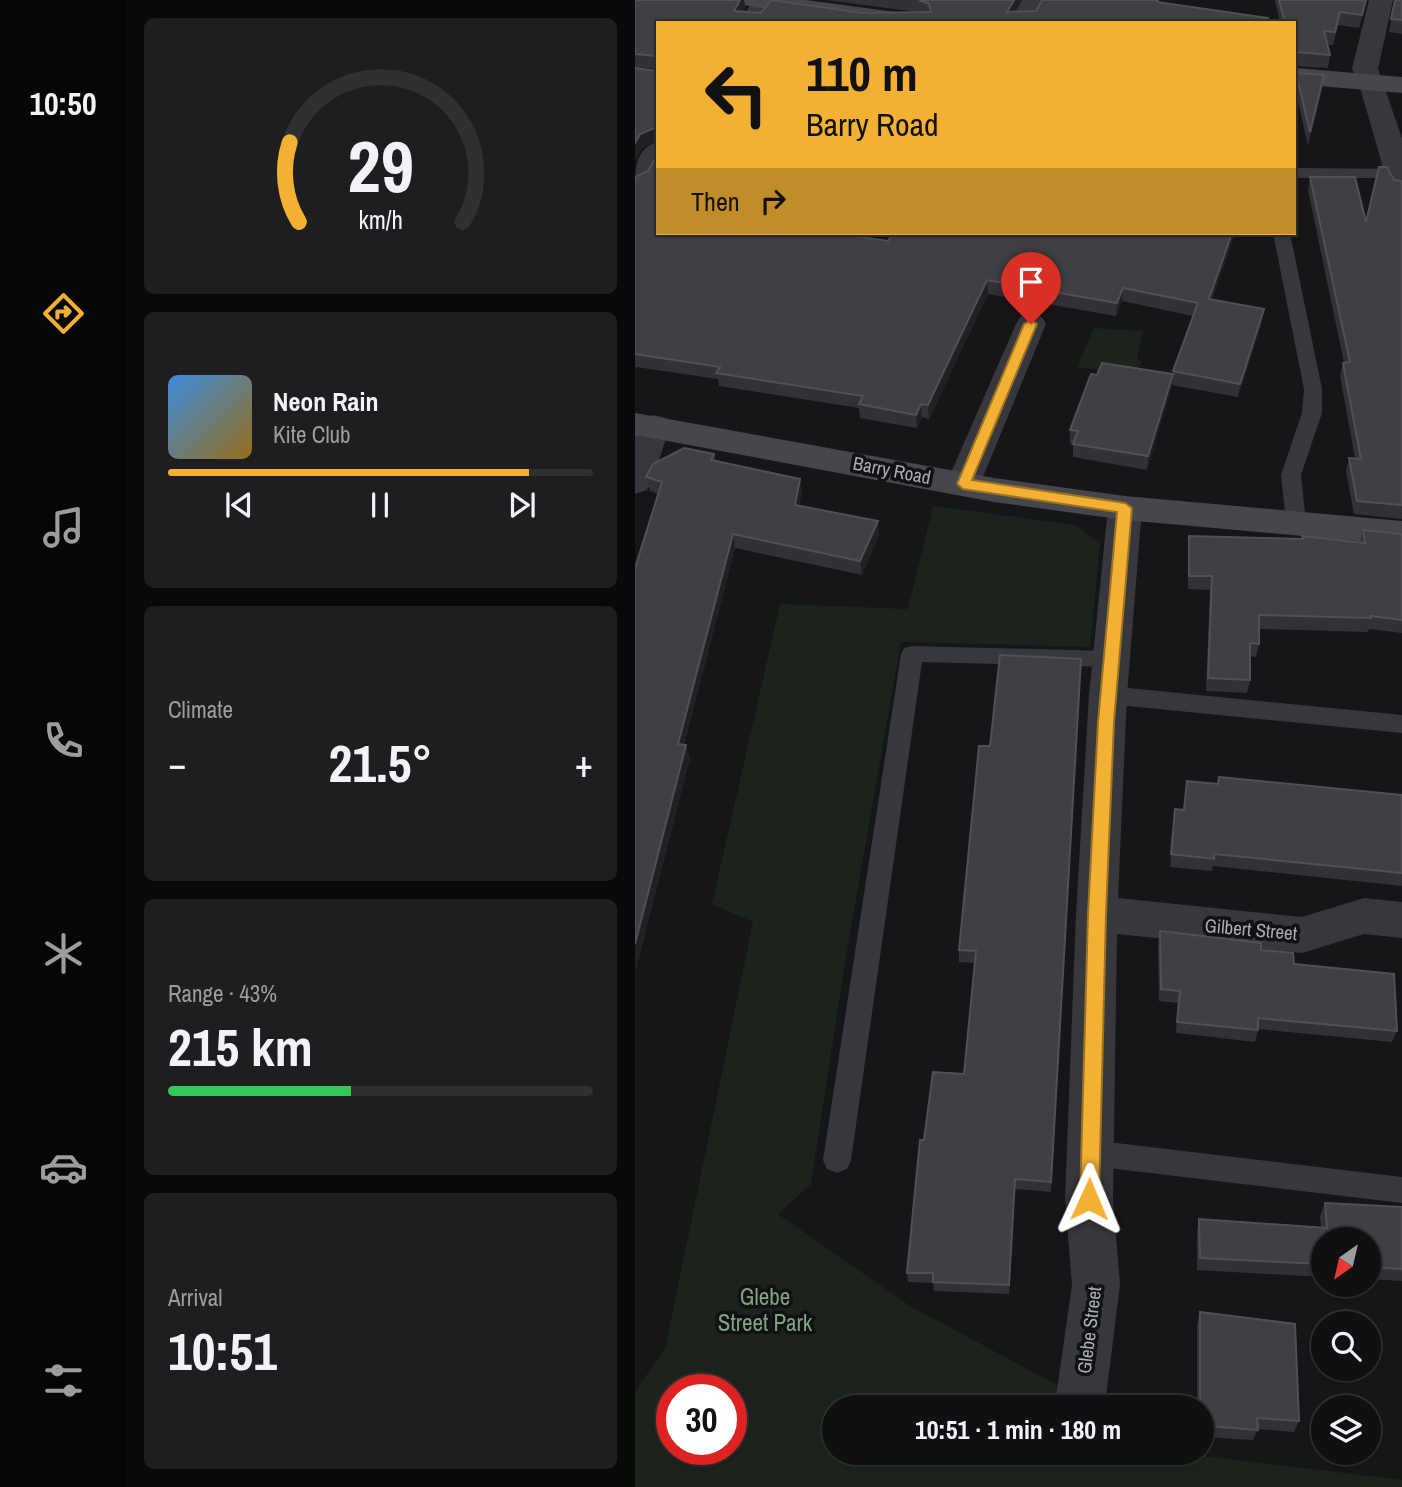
<!DOCTYPE html>
<html lang="en">
<head>
<meta charset="utf-8">
<style>
	body { margin:0; font-family:"Archivo Narrow",sans-serif; background:#1e1e20; color:#f1f3f6; height:100vh; display:flex; flex-direction:column; font-size:26px; white-space:nowrap }
	* { box-sizing:border-box; margin:0 }
	p { font-size:23px; color:#9c9d9f }
	.icon { flex:none; width:38px; height:38px; fill:none; stroke:currentColor; stroke-width:2; stroke-linecap:round; stroke-linejoin:round }
	.map { position:relative; flex:1; overflow:hidden }
	.panel { display:flex; flex-direction:column; gap:18px; padding:18px; background:#09090a; width:509px }
	.panel>* { flex:none }
	.guide { position:absolute; left:21px; top:21px; width:640px; height:214px; border-radius:0px; box-shadow:0 2px 5px #0004,0 0 0 2px #303032; background:#f2b134; color:#111; overflow:hidden }
	.needle { width:46px; rotate:214deg }
	.tools { position:absolute; left:676px; top:1227px; display:grid; gap:14px }
	.tools a { display:grid; place-items:center; width:70px; height:70px; border-radius:50%; background:#101012; box-shadow:0 2px 5px #0004,0 0 0 2px #303032; font-size:35px }
	.speed { position:absolute; left:21px; top:1374px; display:flex; gap:14px; font-size:35px; font-weight:700; text-align:center }
	.speed>* { display:grid; place-content:center; width:91px; height:91px; border-radius:50%; background:#101012; box-shadow:0 2px 5px #0004,0 0 0 2px #303032; line-height:1 }
	.speed .limit { border:10px solid #d22; background:#fff; color:#111 }
	.pin { position:absolute; display:grid; place-items:center; width:60px; height:60px; color:#fff; margin:-72px -30px; border-radius:50% 50% 50% 0; rotate:-45deg; box-shadow:0 0 7px #0007 }
	.pin .icon { rotate:45deg }
	.me { position:absolute; width:77px; margin:-38px; rotate:1deg; stroke-linejoin:round; filter:drop-shadow(0 0 5px #0008) }
	.turn { display:flex; align-items:center; gap:24px; height:147px; padding:0 35px; font-size:32px }
	.turn .icon { width:91px; height:91px; stroke-width:2.5 }
	.turn b { display:block; font-size:49px; line-height:60px }
	.then { display:flex; align-items:center; height:66px; padding:0 35px; background:#0003; gap:14px; font-size:26px }
	.big { font-size:52px; font-weight:700; line-height:1.1 }
	.panel .card { flex:1; display:flex; flex-direction:column; justify-content:center; gap:10px; min-width:0; padding:0 24px; border-radius:10px; background:#1e1e20 }
	.panel .dial { align-items:center; gap:0 }
	.dial svg { height:182px; overflow:visible; fill:none; stroke:#303032; stroke-width:7; stroke-linecap:round; text-anchor:middle }
	.dial text { fill:#f1f3f6; stroke:none }
	.song { display:flex; align-items:center; gap:21px }
	.cover { width:84px; height:84px; border-radius:10px; background:linear-gradient(135deg,hsl(210 70% 55%),hsl(40 70% 35%)) }
	.played { height:7px; border-radius:4px; background:linear-gradient(90deg,#f2b134 85%,#303032 85%) }
	.keys { display:flex; justify-content:space-around; direction:ltr }
	.heat { display:flex; justify-content:space-between; align-items:center; font-size:38px; direction:ltr }
	.charge { height:10px; border-radius:5px; background:linear-gradient(90deg,#34c759 43%,#303032 0) }
	.trip { position:absolute; left:187px; top:1395px; width:392px; height:70px; border-radius:35px; background:#101012; box-shadow:0 2px 5px #0004,0 0 0 2px #303032; font-weight:700; line-height:70px; text-align:center }
	main { display:flex; flex:1; min-height:0 }
	.tab-bar { display:flex; flex-direction:column; width:126px; justify-content:space-around; align-items:center; background:#060607; color:#9c9d9f }
	.tab-bar .icon { width:49px; height:49px }
	.tab-bar .active { color:#f2b134 }
	.tab-bar b { font-size:32px; color:#f1f3f6 }
	.map>svg:first-child { display:block }
</style>
</head>
<body>
<main>
<nav class="tab-bar">
<b>10:50</b>
<svg class="icon active" aria-label="directions" viewBox="0 0 24 24"><path d="M12 3l9 9-9 9-9-9zM9 14v-3h6M13 9l2 2-2 2"/></svg>
<svg class="icon" aria-label="music" viewBox="0 0 24 24"><path d="M9 18V5l10-2v13"/><circle cx="6" cy="18" r="3"/><circle cx="16" cy="16" r="3"/></svg>
<svg class="icon" aria-label="phone" viewBox="0 0 24 24"><path d="M5 4h4l2 5-3 2q2 4 5 5l2-3 5 2v4C11 20 4 13 5 4z"/></svg>
<svg class="icon" aria-label="climate" viewBox="0 0 24 24"><path d="M12 3v18M4 7l16 10M4 17L20 7"/></svg>
<svg class="icon" aria-label="car" viewBox="0 0 24 24"><path d="M5 17H2v-5l4-1 3-4h7l3 4 3 1v5h-3M9 17h6M6 11h13"/><circle cx="7" cy="17" r="2"/><circle cx="17" cy="17" r="2"/></svg>
<svg class="icon" aria-label="filters" viewBox="0 0 24 24"><path d="M4 7h16M4 17h16"/><circle cx="9" cy="7" r="2"/><circle cx="15" cy="17" r="2"/></svg>
</nav>
<section class="panel">
<div class="card dial"><svg viewBox="0 0 100 80">
<path d="M14 69A42 42 0 1 1 86 69"/>
<path d="M14 69A42 42 0 0 1 10 34" stroke="#f2b134"/>
<text x="50" y="56" font-size="32" font-weight="700">29</text>
<text x="50" y="72" font-size="11">km/h</text>
</svg></div>
<div class="card">
<div class="song"><i class="cover"></i><div><b>Neon Rain</b><p>Kite Club</p></div></div>
<div class="played"></div>
<div class="keys"><svg class="icon" aria-label="previous" viewBox="0 0 24 24"><path d="M18 5L8 12l10 7zM5 5v14"/></svg><svg class="icon" aria-label="pause" viewBox="0 0 24 24"><path d="M8 5v14M16 5v14"/></svg><svg class="icon" aria-label="next" viewBox="0 0 24 24"><path d="M6 5l10 7-10 7zM19 5v14"/></svg></div>
</div>
<div class="card"><p>Climate</p>
<div class="heat"><a>−</a><b class="big">21.5°</b><a>+</a></div>
</div>
<div class="card"><p>Range · 43%</p><b class="big">215 km</b><div class="charge"></div></div>
<div class="card"><p>Arrival</p><b class="big">10:51</b></div>
</section>
<div class="map">
<svg width="767" height="1487" viewBox="0 0 767 1487">
	<rect width="100%" height="100%" fill="#161618"/>
	<path fill="#1c231d" fill-rule="evenodd" d="M459,328L508,331L502,359L507,361L501,376L442,367Z
		M298,506L441,525L465,544L455,647L266,642L211,956L176,1184L143,1214L275,1306L463,1407H200V1452L543,1453L767,1480V1487H0V1391L30,1349L118,922L77,904L145,604L273,609ZM37,1390H96V1449H37Z"/>
	<g fill="none" stroke-linecap="round" stroke-linejoin="round">
		<path fill="#37383d" fill-rule="evenodd" d="M660,168L764,169L767,170V178H660Z
			M638,233H655L687,389V413L666,475L671,522L668,527H654L651,522L646,475L667,413L669,389Z
			M277,646L476,651L484,653L487,659L484,665L476,667L287,662L216,1160L212,1169L202,1173L192,1169L188,1160L266,654L269,648Z
			M473,686L767,715V733L473,704L465,701L462,695L465,689Z
			M456,1140L767,1177V1203L456,1166L446,1162L442,1153L446,1144Z"/>
		<path fill="#37383d" fill-rule="evenodd" d="M119,0H143L128,23H103Z
			M387,0H411L399,23H374Z
			M734,0H758L743,69L767,138V193L757,191L753,185L724,84L717,69Z
			M23,142C23,162 23,184 0,189C0,169 0,148 23,142Z
			M396,314L407,317L411,324L345,484L340,492L328,496L316,492L311,484L381,324L385,317Z
			M19,415L31,418L35,426L17,482L12,490L0,494V434L7,418Z
			M490,496L502,500L507,508L492,695L483,898L667,917L729,898L767,902V938L729,934L667,953L482,934L478,1199L485,1285L471,1397L467,1407H425L421,1397L437,1285L430,1199L441,914L454,695L473,508L478,500Z"/>
		<path fill="#45474d" fill-rule="evenodd" d="M106,0H171L283,15L292,18L295,23H228L118,7L109,5Z
			M660,68L767,77V93L660,84Z
			M0,413L359,478L490,496L767,521V545L490,520L359,502L0,435Z"/>
	</g>
	<path fill="#323236" d="M0,0H109L110,8L108,11L126,13L282,12L191,0H386L379,12L526,3L633,18L23,23V233L253,241L258,233H600L577,300L627,322L603,397L537,385L512,470L438,457V445L435,444V430L462,375L538,374L558,316L487,301L481,316L353,294L294,419L287,417L282,428L225,418L224,408L84,386L83,379L1,367L0,368V177L13,171L20,159L21,141L8,147L0,160V163V68L22,71V69L0,67Z
		M640,0H732L724,28L703,25L698,45H692L695,55L693,68L660,66V23H645Z
		M760,0H767V34L754,32Z
		M661,73L689,75L687,89L673,146L660,88Z
		M675,177L731,222L759,180L767,181V519L719,514L711,471L714,458H720L705,376L708,363H709L673,190Z
		M79,454L81,461L165,479L167,492L164,506L244,535L227,575L100,548L49,745L55,758L0,973L23,494L15,491L11,477Z
		M728,530L767,534V633L734,629L733,632L624,629V644L621,657L615,656V680L612,693L571,691L575,590L553,589V550L554,536L667,538V536L725,543Z
		M446,659L416,1192L380,1189L374,1294L299,1291L298,1283L273,1282L272,1273L289,1140L329,1074L340,963L324,962V950Z
		M584,777L767,795V886L578,866L577,871L535,867L540,809L549,810L552,781L583,784Z
		M525,931L626,950L659,964L762,1031L757,1042L623,1029L620,1042L541,1033L543,1003L524,1001L523,944Z
		M690,1203L767,1207V1281L733,1279V1239H688V1277L562,1270V1231L564,1219L686,1227L685,1216Z
		M565,1312L664,1421L659,1432L623,1429L618,1440L569,1437V1425H567V1407H562V1324Z"/>
	<path fill="#212124" d="M105,0H109L110,8L101,23L99,11Z
		M379,0H386L374,23L372,12Z
		M731,0H732L724,28L727,15Z
		M689,75L687,89L673,146L675,132Z
		M22,127L23,141L8,147L0,160V163V143L5,134Z
		M597,233H600L573,312L574,299Z
		M352,280L353,294L294,419L293,405Z
		M488,288L487,301L481,316L482,303Z
		M629,309L627,322L603,397L605,384Z
		M538,374L537,388L512,470L513,456Z
		M286,404L287,417L282,428L281,415Z
		M165,479L167,492L162,519L160,505Z
		M243,521L244,535L227,575L225,561Z
		M98,534L100,548L46,757L43,744Z
		M51,745L55,758L0,973V944Z"/>
	<path fill="#3f3f44" stroke="#4f5156" stroke-width="2" d="M0,0H105L99,11L126,13L136,0L227,13L296,12L294,4L284,0H379L372,12L401,11L407,0H523L522,2L633,18L631,23H23V59L21,56L0,54Z
		M644,0H731L727,15L705,12L700,32L689,31L695,55L662,52L660,54V23H650Z
		M760,0H767V20L756,19Z
		M23,65V233H199L253,241L258,233H597L574,299L629,309L605,384L538,371L563,303L488,288L482,303L352,280L293,405L286,404L281,415L224,404L228,396L81,373L85,367L0,354V177L13,171L20,159L22,127L5,134L0,143V68L22,71Z
		M661,73L689,75L675,132Z
		M744,167H752L759,180L767,181V505L722,501L714,458L726,459L708,363L715,362L675,177H720L731,222Z
		M467,363L538,374L513,456L438,444L443,431L435,430L456,374L462,375Z
		M49,448L79,454L76,460L165,479L160,505L243,521L225,561L98,534L43,744L51,745L0,944V568L27,482L11,477L18,464Z
		M728,530L767,534V620L736,616V618L624,615V644L615,643V680L573,678L577,576H554V536L668,539L667,536L730,543Z
		M365,655L446,659L416,1182L380,1179L374,1285L298,1282V1273H272L285,1140H289L298,1072L329,1074L341,951L324,950L344,746H355Z
		M584,777L767,795V873L579,854V859L536,854L540,809L549,810L552,781L583,784Z
		M525,931L626,943V950L658,953L659,964L759,974L762,1031L623,1018V1030L542,1022L545,991L526,989Z
		M690,1203L767,1207V1269L733,1267V1239H688V1264L565,1258L564,1219L692,1228Z
		M565,1312L660,1324L664,1421L622,1418L623,1430L573,1426L572,1414H567V1407H565Z"/>
	<path fill="#f2b134" stroke="#9d7322" stroke-width="2" d="M396,320L402,324L337,480L490,503L497,508L479,722L471,914L464,1199L461,1205L454,1208L448,1205L445,1199L453,914L463,722L482,512L328,489L322,484L389,324Z"/>
	<g text-anchor="middle" dominant-baseline="central" stroke-width="7" stroke-linejoin="round" paint-order="stroke">
		<g font-size="19" fill="#a8adb8" stroke="#111113">
			<text transform="translate(257 470) rotate(11)">Barry Road</text>
			<text transform="translate(616 929) rotate(5)">Gilbert Street</text>
			<text transform="translate(454 1330) rotate(-83)">Glebe Street</text>
		</g>
		<g font-size="23" fill="#7fa381" stroke="#111113">
			<text x="130" y="1296">Glebe<tspan x="130" dy="26">Street Park</tspan></text>
		</g>
	</g>
</svg>
<div class="tools">
<a><svg class="needle" viewBox="-14 -14 28 28"><path d="M0-13l5 13h-10z" fill="#e53935"/><path d="M0 13l5-13h-10z" fill="#9c9d9f"/></svg></a>
<a><svg class="icon" aria-label="search" viewBox="0 0 24 24"><circle cx="10" cy="10" r="6"/><path d="M15 15l6 6"/></svg></a>
<a><svg class="icon" aria-label="layers" viewBox="0 0 24 24"><path d="M12 4l9 5-9 5-9-5zM3 14l9 5 9-5"/></svg></a>
</div>
<div class="speed"><div class="limit">30</div></div>
<div class="pin" style="left:396px;top:324px;background:#d93025"><svg class="icon" aria-label="arrive" viewBox="0 0 24 24"><path d="M6 21V4h12l-3 4 3 4H6"/></svg></div>
<svg class="me" style="left:454px;top:1199px" viewBox="-20 -20 40 40"><path d="M0-17L14 15 0 8-14 15z" fill="#f2b134" stroke="#fff" stroke-width="4"/></svg>
<div class="trip">10:51 · 1 min · 180 m</div>
<div class="guide">
<div class="turn"><svg class="icon" aria-label="left" viewBox="0 0 24 24"><path d="M17 20v-9H6M10 6l-5 5 5 5"/></svg><div><b>110 m</b>Barry Road</div></div>
<div class="then">Then<svg class="icon" aria-label="right" viewBox="0 0 24 24"><path d="M7 20v-9h11M14 6l5 5-5 5"/></svg></div>
</div>
</div>
</main>
</body>
</html>
